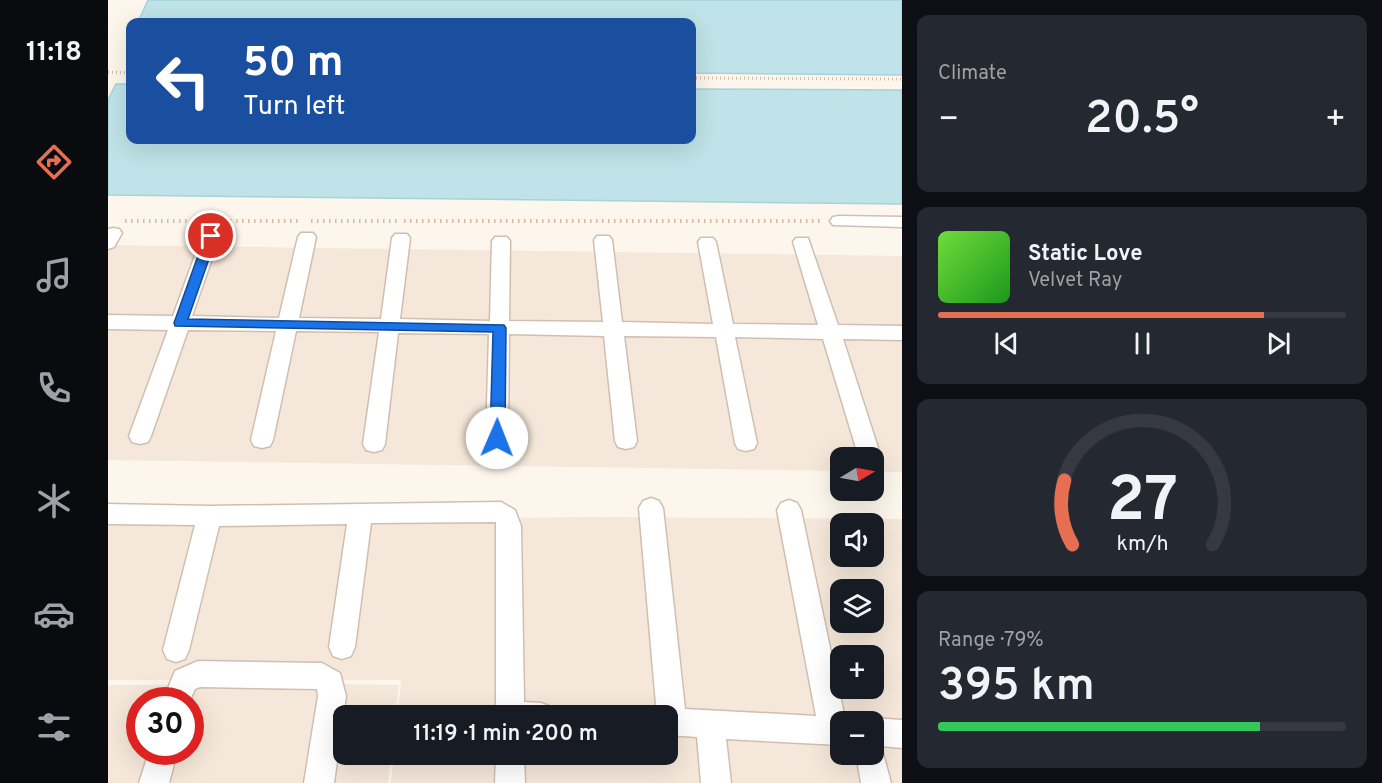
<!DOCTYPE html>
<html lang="en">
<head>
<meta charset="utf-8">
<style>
	body { margin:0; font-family:Overpass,sans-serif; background:#242831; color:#f1f3f6; height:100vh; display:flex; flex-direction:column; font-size:22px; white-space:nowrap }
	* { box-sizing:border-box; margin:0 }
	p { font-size:20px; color:#9ea1a6 }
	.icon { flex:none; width:33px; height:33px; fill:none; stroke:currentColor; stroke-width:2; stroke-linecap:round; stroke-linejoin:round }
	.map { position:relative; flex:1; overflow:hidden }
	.sheet { display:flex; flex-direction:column; gap:15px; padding:15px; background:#0d0f14; width:480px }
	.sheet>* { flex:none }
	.banner { position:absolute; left:18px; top:18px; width:570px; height:126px; border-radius:12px; box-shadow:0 6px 24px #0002; background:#1a4fa0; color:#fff; overflow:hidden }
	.needle { width:39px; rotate:80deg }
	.fabs { position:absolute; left:722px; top:447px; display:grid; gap:12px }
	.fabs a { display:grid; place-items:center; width:54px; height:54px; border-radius:12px; background:#171b24; box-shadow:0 6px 24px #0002; font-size:30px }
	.speed { position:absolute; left:18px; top:687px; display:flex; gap:12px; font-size:30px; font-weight:700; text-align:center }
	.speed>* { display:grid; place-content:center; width:78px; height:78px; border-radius:50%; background:#171b24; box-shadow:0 6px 24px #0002; line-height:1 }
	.speed .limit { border:9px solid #d22; background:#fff; color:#111 }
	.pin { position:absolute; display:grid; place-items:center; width:51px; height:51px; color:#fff; margin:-26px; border:3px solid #fff; border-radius:50%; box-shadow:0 2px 6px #0007 }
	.me { position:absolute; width:66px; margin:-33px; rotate:1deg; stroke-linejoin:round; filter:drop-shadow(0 0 4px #0008) }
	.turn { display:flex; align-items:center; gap:21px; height:126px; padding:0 18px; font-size:27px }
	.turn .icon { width:78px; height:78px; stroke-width:2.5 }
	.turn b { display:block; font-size:42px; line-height:51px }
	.big { font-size:45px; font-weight:600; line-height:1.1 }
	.sheet .card { flex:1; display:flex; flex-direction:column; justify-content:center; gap:9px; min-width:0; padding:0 21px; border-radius:12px; background:#242831 }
	.sheet .dial { align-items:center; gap:0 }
	.dial svg { height:156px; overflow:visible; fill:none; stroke:#363941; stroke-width:7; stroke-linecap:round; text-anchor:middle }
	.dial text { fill:#f1f3f6; stroke:none }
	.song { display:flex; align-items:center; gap:18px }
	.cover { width:72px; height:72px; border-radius:9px; background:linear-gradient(135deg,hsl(100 70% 55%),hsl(120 70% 35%)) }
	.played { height:6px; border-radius:3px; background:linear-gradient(90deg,#e76f51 80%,#363941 80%) }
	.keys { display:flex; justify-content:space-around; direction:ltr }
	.heat { display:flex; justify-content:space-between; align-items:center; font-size:33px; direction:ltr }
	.charge { height:9px; border-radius:4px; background:linear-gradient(90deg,#34c759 79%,#363941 0) }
	.trip { position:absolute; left:225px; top:705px; width:345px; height:60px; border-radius:12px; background:#171b24; box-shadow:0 6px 24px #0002; font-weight:600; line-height:60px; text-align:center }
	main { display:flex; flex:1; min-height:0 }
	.menu { display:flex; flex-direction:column; width:108px; justify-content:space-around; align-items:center; background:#090b0e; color:#9ea1a6 }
	.menu .icon { width:42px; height:42px }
	.menu .on { color:#e76f51 }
	.menu b { font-size:27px; color:#f1f3f6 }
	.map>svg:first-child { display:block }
</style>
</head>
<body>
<main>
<nav class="menu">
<b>11:18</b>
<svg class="icon on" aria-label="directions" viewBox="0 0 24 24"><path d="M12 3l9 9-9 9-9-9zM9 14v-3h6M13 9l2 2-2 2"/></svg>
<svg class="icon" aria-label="music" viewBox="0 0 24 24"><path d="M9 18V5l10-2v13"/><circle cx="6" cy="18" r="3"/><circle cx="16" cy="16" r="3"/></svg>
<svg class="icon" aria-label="phone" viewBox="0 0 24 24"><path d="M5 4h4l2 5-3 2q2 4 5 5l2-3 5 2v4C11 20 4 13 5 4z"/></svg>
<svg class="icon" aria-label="climate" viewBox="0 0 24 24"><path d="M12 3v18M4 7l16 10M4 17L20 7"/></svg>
<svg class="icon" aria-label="car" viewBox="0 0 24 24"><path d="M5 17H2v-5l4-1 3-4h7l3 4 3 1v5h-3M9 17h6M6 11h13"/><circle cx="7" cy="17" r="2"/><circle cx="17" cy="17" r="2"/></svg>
<svg class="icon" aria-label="filters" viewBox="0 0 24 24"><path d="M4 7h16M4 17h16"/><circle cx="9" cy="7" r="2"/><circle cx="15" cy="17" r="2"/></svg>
</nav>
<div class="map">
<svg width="794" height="783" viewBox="0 0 794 783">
	<rect width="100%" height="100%" fill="#fdf6ec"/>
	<path fill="#f5e8da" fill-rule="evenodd" d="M0,245L794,256V472H765V458H732V471L0,460Z
		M489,517L794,519V783H283L286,755L560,754V716L290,715L293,680H0V521ZM732,524H765V556H732ZM732,590H765V622H732ZM732,656H765V688H732ZM732,722H765V754H732Z
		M234,684L291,685L287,715L236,716V754L283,755L280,783H0V685ZM32,700H82V752H32Z"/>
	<path fill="#bfe3e8" stroke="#a5d3da" stroke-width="1.5" d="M40,0H794V75L584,73V22H30Z
		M8,84H22V140H584V89L794,90V204L0,195V100Z"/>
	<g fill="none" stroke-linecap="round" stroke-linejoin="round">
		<defs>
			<path id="street" d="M731,216L794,217V227L725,225L722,221L725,217Z
				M5,228L11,229L14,233L6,247L0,249V229Z
				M103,230L109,232L112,236L84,316L171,318L190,237L193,233H205L208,237L191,318L273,319L284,238L287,234H299L302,238L292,319L382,321L384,241L387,237H399L402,241L401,321L495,322L486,240L489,236H501L504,240L514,322L605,324L590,242L593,238H605L608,242L625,324L710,325L685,242L688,238H700L730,325L794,326V340L735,339L770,448L767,454L759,457L751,454L748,448L715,339L627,337L649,443L646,449L638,451L630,449L627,443L608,337L516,336L529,441L526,447L518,449L510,447L507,441L496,336L401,334L400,438L397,444L389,446L381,444L378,438L381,334L290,333L277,444L274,450L266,452L258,450L255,444L271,332L188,331L165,440L162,446L154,448L146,446L143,440L168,331L80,330L43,436L40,442L32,444L24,442L21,436L60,330L0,329V315L65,316L94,236L97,232Z
				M543,498L551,501L555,508L577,709L708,716L669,510L673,503L681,500L689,503L693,510L737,719L742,722H732V745L618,739L623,783H593L589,737L560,735V716H549L531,508L535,501Z
				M393,502L407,510L413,526L416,702L433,703L443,707L447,716H388V522L263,523L247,647L243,656L234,659L225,656L221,647L239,524L111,526L81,650L77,659L68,662L59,659L55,650L87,525L0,524V504L101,506Z
				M90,661L214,663L232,673L238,696L226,783H196L210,696L209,689L92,687L87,689L82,700H55L67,671Z
				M765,718L794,720V748L773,746L783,783H753L748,754H765V722H757Z
				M41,752H69L61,783H31Z
				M388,754H416L417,783H387Z"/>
		</defs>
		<use href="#street" stroke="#d1beb0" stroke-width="3"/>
		<path stroke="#d9b8a5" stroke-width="3" stroke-dasharray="1 3" stroke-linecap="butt" d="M0,72L22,73
			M584,78L794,79"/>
		<path stroke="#d9b8a5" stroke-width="4" stroke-dasharray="1.5 4.5" stroke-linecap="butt" d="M17,221H94
			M110,221H193
			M203,221H289
			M296,221H712"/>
		<use href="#street" fill="#fff" fill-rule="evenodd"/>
	</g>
	<path fill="#1a73e8" stroke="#114b97" stroke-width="1.5" d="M103,233L109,236L80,319L396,325L398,328L397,438L394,442L389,443L382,438L385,332L67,326L66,323L97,236Z"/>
</svg>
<div class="fabs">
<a><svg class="needle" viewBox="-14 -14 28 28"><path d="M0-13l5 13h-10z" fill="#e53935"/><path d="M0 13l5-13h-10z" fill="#9ea1a6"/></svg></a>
<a><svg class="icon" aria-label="sound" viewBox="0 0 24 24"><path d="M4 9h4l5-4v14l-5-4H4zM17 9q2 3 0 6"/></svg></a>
<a><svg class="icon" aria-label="layers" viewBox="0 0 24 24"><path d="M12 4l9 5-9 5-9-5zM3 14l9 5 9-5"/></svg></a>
<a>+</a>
<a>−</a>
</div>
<div class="speed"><div class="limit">30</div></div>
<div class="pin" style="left:103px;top:236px;background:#d93025"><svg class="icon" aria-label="arrive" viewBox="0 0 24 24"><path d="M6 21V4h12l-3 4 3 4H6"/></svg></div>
<svg class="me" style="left:389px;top:438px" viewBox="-20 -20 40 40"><circle r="19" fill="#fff"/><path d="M0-13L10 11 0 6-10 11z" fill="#1a73e8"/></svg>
<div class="trip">11:19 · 1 min · 200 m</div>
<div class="banner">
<div class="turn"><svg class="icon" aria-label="left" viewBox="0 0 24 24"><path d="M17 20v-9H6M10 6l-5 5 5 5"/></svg><div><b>50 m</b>Turn left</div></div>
</div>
</div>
<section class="sheet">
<div class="card"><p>Climate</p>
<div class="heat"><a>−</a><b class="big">20.5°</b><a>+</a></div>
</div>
<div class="card">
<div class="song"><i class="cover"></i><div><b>Static Love</b><p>Velvet Ray</p></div></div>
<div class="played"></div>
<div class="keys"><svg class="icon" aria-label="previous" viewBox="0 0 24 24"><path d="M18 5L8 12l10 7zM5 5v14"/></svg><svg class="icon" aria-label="pause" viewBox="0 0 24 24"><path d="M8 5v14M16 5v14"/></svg><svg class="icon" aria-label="next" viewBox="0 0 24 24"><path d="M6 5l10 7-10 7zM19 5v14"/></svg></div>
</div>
<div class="card dial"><svg viewBox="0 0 100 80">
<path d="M14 69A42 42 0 1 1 86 69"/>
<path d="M14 69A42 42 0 0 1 10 36" stroke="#e76f51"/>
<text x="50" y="56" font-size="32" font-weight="700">27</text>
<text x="50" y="72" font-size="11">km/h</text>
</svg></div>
<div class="card"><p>Range · 79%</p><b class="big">395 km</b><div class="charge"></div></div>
</section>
</main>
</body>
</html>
